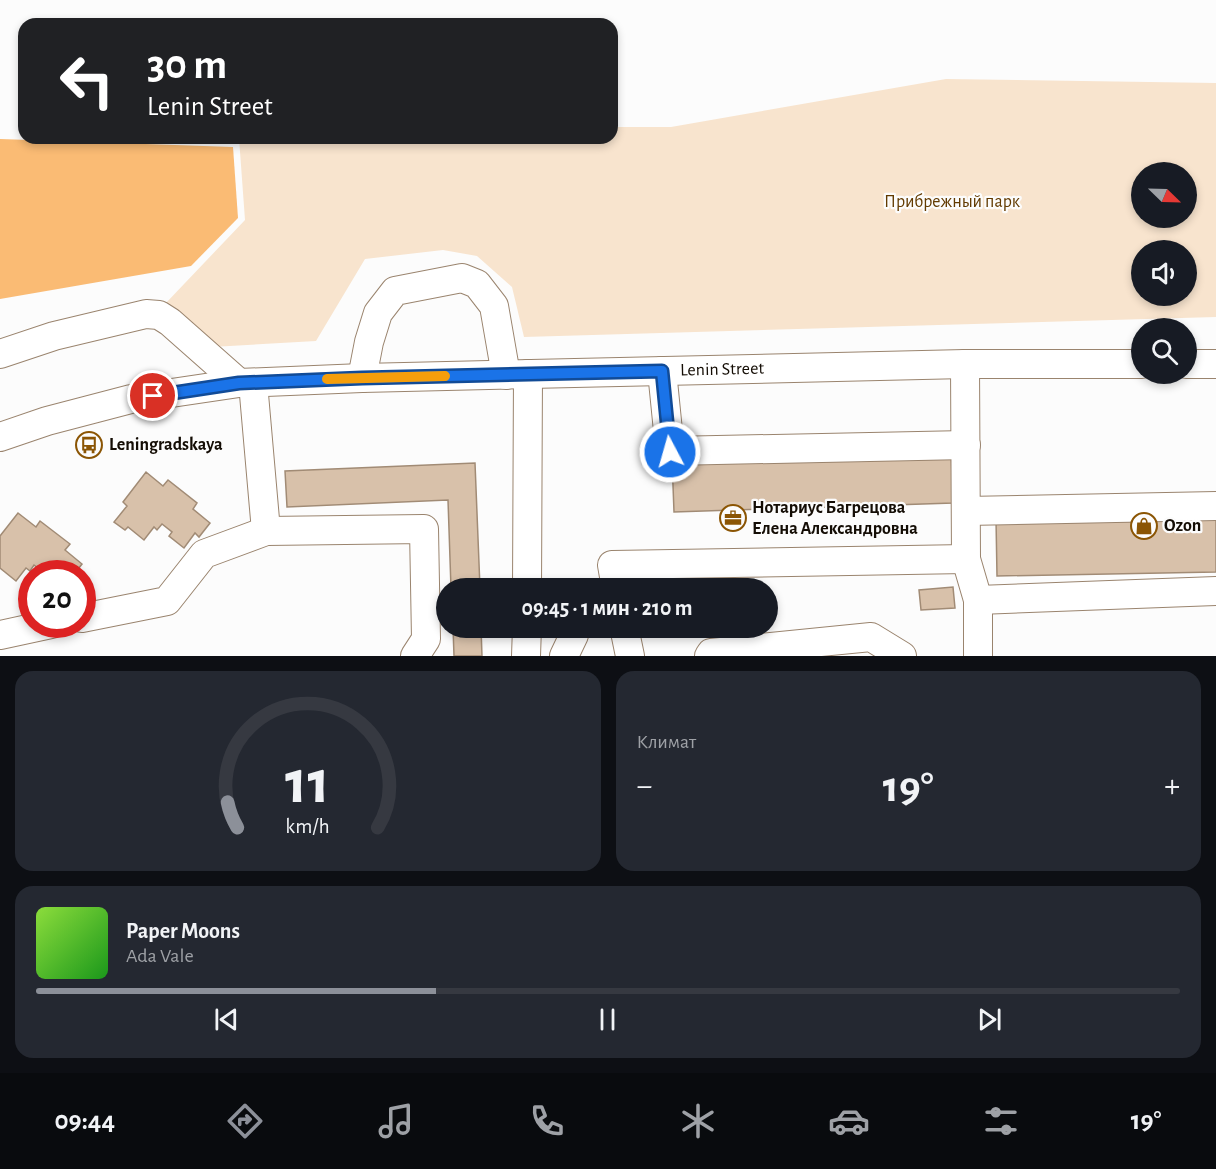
<!DOCTYPE html>
<html lang="ru">
<head>
<meta charset="utf-8">
<style>
	body { margin:0; font-family:"Alegreya Sans",sans-serif; background:#242831; color:#f1f3f6; height:100vh; display:flex; flex-direction:column; font-size:22px; white-space:nowrap }
	* { box-sizing:border-box; margin:0 }
	p { font-size:20px; color:#9ea1a6 }
	.icon { flex:none; width:33px; height:33px; fill:none; stroke:currentColor; stroke-width:2; stroke-linecap:round; stroke-linejoin:round }
	.map { position:relative; height:656px; overflow:hidden }
	.drawer { display:flex; flex-direction:column; gap:15px; padding:15px; background:#0d0f14; flex:1 }
	.drawer>* { flex:none }
	.guide { position:absolute; left:18px; top:18px; width:600px; height:126px; border-radius:18px; box-shadow:0 3px 9px #0003; background:#202124; color:#fff; overflow:hidden }
	.needle { width:39px; rotate:113deg }
	.controls { position:absolute; left:1131px; top:162px; display:grid; gap:12px }
	.controls a { display:grid; place-items:center; width:66px; height:66px; border-radius:50%; background:#171b24; box-shadow:0 3px 9px #0003; font-size:30px }
	.speed { position:absolute; left:18px; top:560px; display:flex; gap:12px; font-size:30px; font-weight:700; text-align:center }
	.speed>* { display:grid; place-content:center; width:78px; height:78px; border-radius:50%; background:#171b24; box-shadow:0 3px 9px #0003; line-height:1 }
	.speed .limit { border:9px solid #d22; background:#fff; color:#111 }
	.pin { position:absolute; display:grid; place-items:center; width:51px; height:51px; color:#fff; margin:-26px; border:3px solid #fff; border-radius:50%; box-shadow:0 2px 6px #0007 }
	.me { position:absolute; width:66px; margin:-33px; rotate:354deg; stroke-linejoin:round; filter:drop-shadow(0 0 4px #0008) }
	.turn { display:flex; align-items:center; gap:21px; height:126px; padding:0 30px; font-size:27px }
	.turn .icon { width:78px; height:78px; stroke-width:2.5 }
	.turn b { display:block; font-size:42px; line-height:51px }
	.big { font-size:45px; font-weight:600; line-height:1.1 }
	.drawer .card { flex:1; display:flex; flex-direction:column; justify-content:center; gap:9px; min-width:0; padding:0 21px; border-radius:18px; background:#242831 }
	.drawer .dial { align-items:center; gap:0 }
	.dial svg { height:156px; overflow:visible; fill:none; stroke:#363941; stroke-width:7; stroke-linecap:round; text-anchor:middle }
	.dial text { fill:#f1f3f6; stroke:none }
	.song { display:flex; align-items:center; gap:18px }
	.cover { width:72px; height:72px; border-radius:9px; background:linear-gradient(135deg,hsl(90 70% 55%),hsl(120 70% 35%)) }
	.played { height:6px; border-radius:3px; background:linear-gradient(90deg,#8c9099 35%,#363941 35%) }
	.keys { display:flex; justify-content:space-around; direction:ltr }
	.heat { display:flex; justify-content:space-between; align-items:center; font-size:33px; direction:ltr }
	.drawer .tiles { flex:1; display:grid; gap:15px; grid-template-columns:1fr 1fr }
	.card:last-child { grid-column:span 2 }
	.trip { position:absolute; left:436px; top:578px; width:342px; height:60px; border-radius:30px; background:#171b24; box-shadow:0 3px 9px #0003; font-weight:600; line-height:60px; text-align:center }
	.tab-bar { display:flex; height:96px; justify-content:space-around; align-items:center; background:#090b0e; color:#9ea1a6 }
	.tab-bar .icon { width:42px; height:42px }
	.tab-bar .active { color:#8c9099 }
	.tab-bar b { font-size:27px; color:#f1f3f6 }
	.map>svg:first-child { display:block }
</style>
</head>
<body>
<div class="map">
<svg width="1216" height="656" viewBox="0 0 1216 656">
	<rect width="100%" height="100%" fill="#fcfcfc"/>
	<path fill="#f8e4ce" fill-rule="evenodd" d="M946,79L1216,83V317L524,337L512,287L477,256L443,250L365,259L316,341L212,347L165,304L245,220L239,138H612V127H671ZM1142,172H1186V218H1142ZM1142,250H1186V296H1142Z"/>
	<path fill="#fabb74" d="M0,139L233,147L238,218L191,266L0,299Z"/>
	<path fill="#d8c1aa" stroke="#a18b75" stroke-width="1.5" d="M951,449L953,503L674,512L672,459Z
		M475,463L480,588H451L448,500L287,507L285,471Z
		M146,472L163,486L168,480L197,503L193,509L210,523L199,537L195,533L184,548L169,536L172,532L162,524L157,530L154,527L144,540L128,527L125,530L114,522L127,506L123,502Z
		M18,513L36,527L40,521L70,544L65,550L82,564L75,573H44L34,565L30,571L26,568L16,581L0,568V536Z
		M1216,515V572L997,576L996,519Z
		M953,587L955,608L921,610L919,590Z
		M453,627H481L482,656H454Z"/>
	<g fill="none" stroke-linecap="round" stroke-linejoin="round">
		<defs>
			<g id="minor">
				<path d="M0,354L54,336L146,314L159,315L170,322L239,383"/>
				<path d="M965,364L966,559L978,600V656"/>
				<path d="M1186,364H1216"/>
				<path d="M662,371L670,451L966,445"/>
				<path d="M362,378L369,342L378,313L395,291L462,278L477,284L494,306L506,375"/>
				<path d="M253,383L266,531"/>
				<path id="s1" d="M0,437L47,421L131,399L239,383L362,378L965,364H1142"/>
				<path d="M966,511L1216,506"/>
				<path d="M527,588L528,374"/>
				<path d="M616,588L612,565L966,559"/>
				<path d="M978,600L1216,591"/>
				<path d="M82,618L167,601L204,554L266,531L424,529L426,639L415,656"/>
				<path d="M624,627L630,656"/>
				<path d="M0,635L51,624"/>
				<path d="M526,656L527,627"/>
				<path d="M564,656L574,635"/>
				<path d="M709,656L711,653L871,637L902,656"/>
			</g>
		</defs>
		<use href="#minor" stroke="#9a846e" stroke-width="30"/>
		<use href="#minor" stroke="#fff" stroke-width="28"/>
	</g>
	<g fill="none" stroke-linecap="round" stroke-linejoin="round">
		<defs>
			<path id="route" d="M153,396L239,383L362,378L662,371L670,452"/>
		</defs>
		<use href="#route" stroke="#114b97" stroke-width="15"/>
		<use href="#route" stroke="#1a73e8" stroke-width="10"/>
		<path stroke="#f59e0b" stroke-width="10" d="M327,379L445,376"/>
	</g>
	<defs>
		<symbol id="bus-ring" viewBox="-11 -11 22 22"><circle r="9.5" fill="#fcfcfc" stroke="#8b5504" stroke-width="1.5"/><path d="M-5-6H5V4H4V6H2V4H-2V6H-4V4H-5ZM-3.5-4V0h7V-4ZM-3.5 1.2v1.5H-2V1.2ZM2 1.2v1.5H3.5V1.2Z" fill="#8b5504"/></symbol>
		<symbol id="office-ring" viewBox="-11 -11 22 22"><circle r="9.5" fill="#fcfcfc" stroke="#8b5504" stroke-width="1.5"/><path d="M-6-3h4V-5.5h4V-3h4V5H-6ZM-1-4.5V-3h2v-1.5ZM-6 0V1H6V0Z" fill="#8b5504"/></symbol>
		<symbol id="shop-ring" viewBox="-11 -11 22 22"><circle r="9.5" fill="#fcfcfc" stroke="#8b5504" stroke-width="1.5"/><path d="M-5-2.5h2.3a2.7 3.5 0 0 1 5.4 0H5L5.5 6h-11ZM-1.5-2.5h3a1.5 2.3 0 0 0-3 0Z" fill="#8b5504"/></symbol>
	</defs>
	<g fill-rule="evenodd">
		<use href="#bus-ring" x="74" y="430" width="30" height="30"/>
		<use href="#office-ring" x="718" y="503" width="30" height="30"/>
		<use href="#shop-ring" x="1129" y="511" width="30" height="30"/>
	</g>
	<g text-anchor="middle" dominant-baseline="central" stroke-width="4.5" stroke-linejoin="round" paint-order="stroke">
		<g font-size="18" fill="#623a00" stroke="#fcfcfc">
			<text x="952" y="202">Прибрежный парк</text>
		</g>
		<g font-size="18" fill="#140d05" stroke="#fcfcfc">
			<text stroke="none"><textPath href="#s1" startOffset="729">Lenin Street</textPath></text>
		</g>
		<g font-size="18" font-weight="bold" fill="#140d05" stroke="#fcfcfc" text-anchor="start">
			<text x="109" y="445">Leningradskaya</text>
			<text x="752" y="508">Нотариус Багрецова<tspan x="752" dy="21">Елена Александровна</tspan></text>
			<text x="1164" y="526">Ozon</text>
		</g>
	</g>
</svg>
<div class="controls">
<a><svg class="needle" viewBox="-14 -14 28 28"><path d="M0-13l5 13h-10z" fill="#e53935"/><path d="M0 13l5-13h-10z" fill="#9ea1a6"/></svg></a>
<a><svg class="icon" aria-label="sound" viewBox="0 0 24 24"><path d="M4 9h4l5-4v14l-5-4H4zM17 9q2 3 0 6"/></svg></a>
<a><svg class="icon" aria-label="search" viewBox="0 0 24 24"><circle cx="10" cy="10" r="6"/><path d="M15 15l6 6"/></svg></a>
</div>
<div class="speed"><div class="limit">20</div></div>
<div class="pin" style="left:153px;top:396px;background:#d93025"><svg class="icon" aria-label="arrive" viewBox="0 0 24 24"><path d="M6 21V4h12l-3 4 3 4H6"/></svg></div>
<svg class="me" style="left:670px;top:452px" viewBox="-20 -20 40 40"><circle r="17" fill="#1a73e8" stroke="#fff" stroke-width="3"/><path d="M0-11L8 9 0 5-8 9z" fill="#fff"/></svg>
<div class="trip">09:45 · 1 мин · 210 m</div>
<div class="guide">
<div class="turn"><svg class="icon" aria-label="left" viewBox="0 0 24 24"><path d="M17 20v-9H6M10 6l-5 5 5 5"/></svg><div><b>30 m</b>Lenin Street</div></div>
</div>
</div>
<section class="drawer">
<div class="tiles">
<div class="card dial"><svg viewBox="0 0 100 80">
<path d="M14 69A42 42 0 1 1 86 69"/>
<path d="M14 69A42 42 0 0 1 9 56" stroke="#8c9099"/>
<text x="50" y="56" font-size="32" font-weight="700">11</text>
<text x="50" y="72" font-size="11">km/h</text>
</svg></div>
<div class="card"><p>Климат</p>
<div class="heat"><a>−</a><b class="big">19°</b><a>+</a></div>
</div>
<div class="card">
<div class="song"><i class="cover"></i><div><b>Paper Moons</b><p>Ada Vale</p></div></div>
<div class="played"></div>
<div class="keys"><svg class="icon" aria-label="previous" viewBox="0 0 24 24"><path d="M18 5L8 12l10 7zM5 5v14"/></svg><svg class="icon" aria-label="pause" viewBox="0 0 24 24"><path d="M8 5v14M16 5v14"/></svg><svg class="icon" aria-label="next" viewBox="0 0 24 24"><path d="M6 5l10 7-10 7zM19 5v14"/></svg></div>
</div>
</div>
</section>
<nav class="tab-bar">
<b>09:44</b>
<svg class="icon active" aria-label="directions" viewBox="0 0 24 24"><path d="M12 3l9 9-9 9-9-9zM9 14v-3h6M13 9l2 2-2 2"/></svg>
<svg class="icon" aria-label="music" viewBox="0 0 24 24"><path d="M9 18V5l10-2v13"/><circle cx="6" cy="18" r="3"/><circle cx="16" cy="16" r="3"/></svg>
<svg class="icon" aria-label="phone" viewBox="0 0 24 24"><path d="M5 4h4l2 5-3 2q2 4 5 5l2-3 5 2v4C11 20 4 13 5 4z"/></svg>
<svg class="icon" aria-label="climate" viewBox="0 0 24 24"><path d="M12 3v18M4 7l16 10M4 17L20 7"/></svg>
<svg class="icon" aria-label="car" viewBox="0 0 24 24"><path d="M5 17H2v-5l4-1 3-4h7l3 4 3 1v5h-3M9 17h6M6 11h13"/><circle cx="7" cy="17" r="2"/><circle cx="17" cy="17" r="2"/></svg>
<svg class="icon" aria-label="filters" viewBox="0 0 24 24"><path d="M4 7h16M4 17h16"/><circle cx="9" cy="7" r="2"/><circle cx="15" cy="17" r="2"/></svg>
<b>19°</b>
</nav>
</body>
</html>
